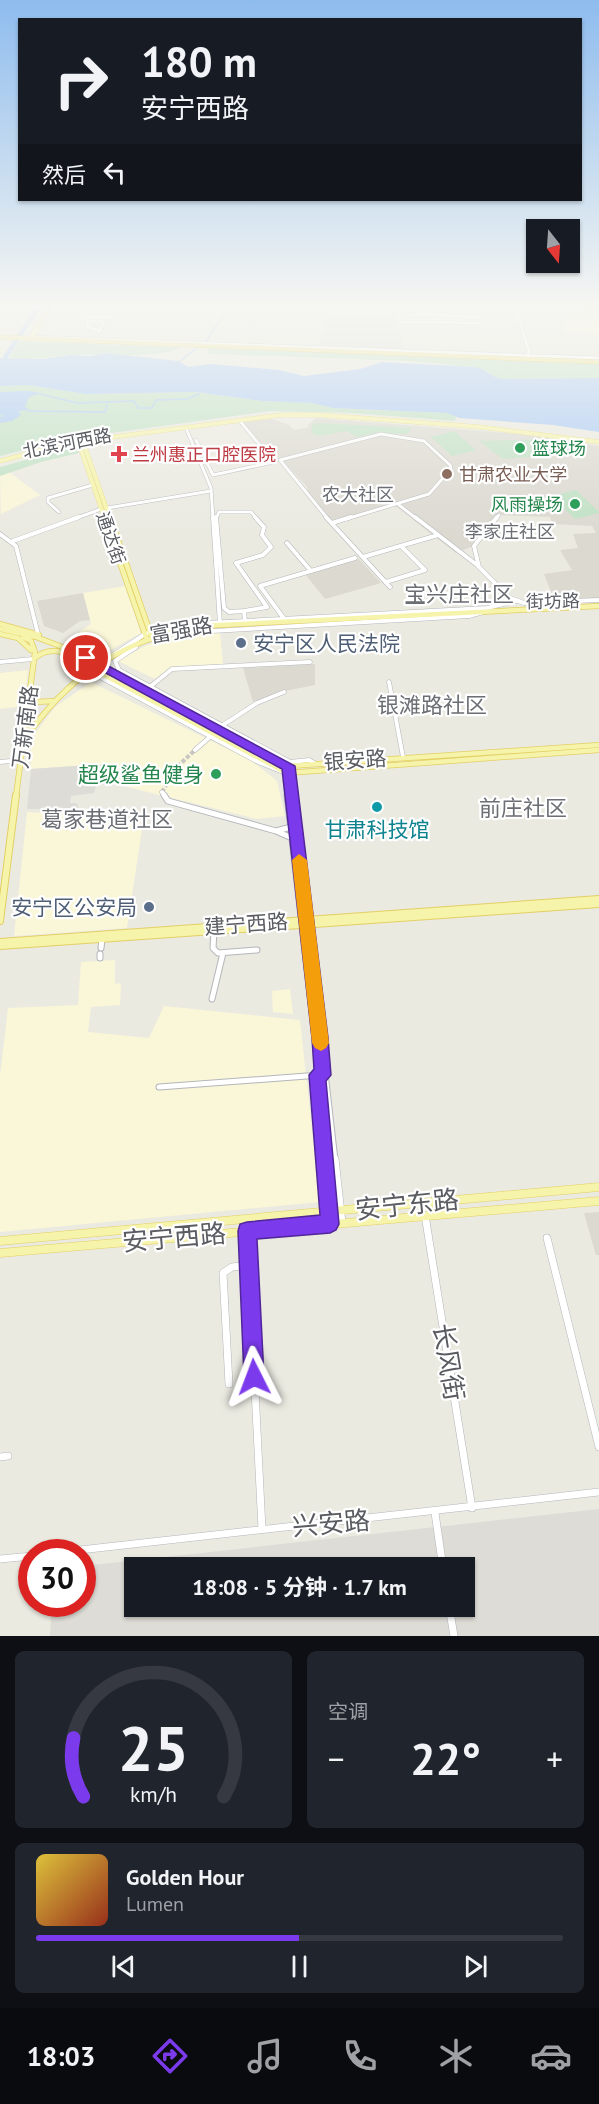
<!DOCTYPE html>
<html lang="zh">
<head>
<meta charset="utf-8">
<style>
	body { margin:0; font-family:"PT Sans","Noto Sans SC",sans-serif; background:#20242c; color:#f1f3f6; height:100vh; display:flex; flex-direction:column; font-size:22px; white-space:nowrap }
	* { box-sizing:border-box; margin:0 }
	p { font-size:20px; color:#9ea1a6 }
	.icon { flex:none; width:33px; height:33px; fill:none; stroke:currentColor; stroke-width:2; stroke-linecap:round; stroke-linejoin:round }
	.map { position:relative; height:1636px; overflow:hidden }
	.drawer { display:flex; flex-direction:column; gap:15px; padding:15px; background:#0d0f14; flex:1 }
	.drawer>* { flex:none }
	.hud { position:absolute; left:18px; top:18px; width:564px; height:183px; border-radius:0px; box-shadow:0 2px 4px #0004; background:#171b24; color:#f1f3f6; overflow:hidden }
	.needle { width:39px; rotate:163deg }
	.buttons { position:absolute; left:526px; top:219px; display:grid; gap:12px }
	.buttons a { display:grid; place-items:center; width:54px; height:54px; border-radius:0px; background:#171b24; box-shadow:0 2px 4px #0004; font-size:30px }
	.speed { position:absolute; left:18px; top:1539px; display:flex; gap:12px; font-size:30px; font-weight:700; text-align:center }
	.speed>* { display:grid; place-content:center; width:78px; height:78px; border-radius:50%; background:#171b24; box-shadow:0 2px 4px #0004; line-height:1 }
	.speed .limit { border:9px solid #d22; background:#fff; color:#111 }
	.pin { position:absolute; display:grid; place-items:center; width:51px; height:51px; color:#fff; margin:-26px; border:3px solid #fff; border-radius:50%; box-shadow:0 2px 6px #0007 }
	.me { position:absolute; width:66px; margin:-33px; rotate:357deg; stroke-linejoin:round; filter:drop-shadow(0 0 4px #0008) }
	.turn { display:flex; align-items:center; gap:21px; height:126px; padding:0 24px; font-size:27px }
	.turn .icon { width:78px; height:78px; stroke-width:2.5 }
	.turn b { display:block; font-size:42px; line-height:51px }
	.then { display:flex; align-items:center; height:57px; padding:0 24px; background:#0003; gap:12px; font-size:22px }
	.big { font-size:45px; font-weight:700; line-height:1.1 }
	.drawer .card { flex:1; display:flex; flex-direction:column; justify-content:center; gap:9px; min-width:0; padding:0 21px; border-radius:9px; background:#20242c }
	.drawer .dial { align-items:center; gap:0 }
	.dial svg { height:156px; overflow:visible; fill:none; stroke:#363941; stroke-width:7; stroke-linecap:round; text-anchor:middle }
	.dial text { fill:#f1f3f6; stroke:none }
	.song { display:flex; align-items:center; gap:18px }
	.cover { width:72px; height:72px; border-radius:9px; background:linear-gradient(135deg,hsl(50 70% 55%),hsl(10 70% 35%)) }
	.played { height:6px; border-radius:3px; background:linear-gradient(90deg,#7c3aed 50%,#363941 50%) }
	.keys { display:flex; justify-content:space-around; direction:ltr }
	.heat { display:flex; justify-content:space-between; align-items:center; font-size:33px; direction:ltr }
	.drawer .tiles { flex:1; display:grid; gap:15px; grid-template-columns:1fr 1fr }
	.card:last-child { grid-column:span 2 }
	.trip { position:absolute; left:124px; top:1557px; width:351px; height:60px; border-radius:0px; background:#171b24; box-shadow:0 2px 4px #0004; font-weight:700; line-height:60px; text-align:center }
	.tabs { display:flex; height:96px; justify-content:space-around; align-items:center; background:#090b0e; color:#9ea1a6 }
	.tabs .icon { width:42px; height:42px }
	.tabs .current { color:#7c3aed }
	.tabs b { font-size:27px; color:#f1f3f6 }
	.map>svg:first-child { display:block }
</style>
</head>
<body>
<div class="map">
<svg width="599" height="1636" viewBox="0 0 599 1636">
	<rect width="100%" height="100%" fill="#ebeae1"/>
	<path fill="#faf6d8" d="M566,309H599V334L564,332Z
		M9,472L40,495L1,514L0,476Z
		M125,586L141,633L96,658L64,642L91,624L83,593Z
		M220,632L223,665L173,667L155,679L118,661L145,646L167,638Z
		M28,670L24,706L0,709V673Z
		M91,682L252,761L277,781L285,816L257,819L103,781V764L31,769L30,740L55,707Z
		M27,812L60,814L111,824L143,823L127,928L14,936Z
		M115,960V984L121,983L120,1005L91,1007L88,1032L149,1038L164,1006L300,1020L320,1202L0,1232V1076L8,1008L78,1005L81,962Z
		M290,989L293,1014L273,1012L272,991Z"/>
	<path fill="#dddcd6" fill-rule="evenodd" d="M234,306H286L282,315L253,317V315L229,313Z
		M333,306H391L404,349L318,345Z
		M103,764L94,793L71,796L70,803H77L81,816L44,809H27L31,769Z
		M599,1509V1636H50L52,1604H82L83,1566ZM135,1568H465V1606H135Z"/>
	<path fill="#dbd9d0" d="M317,418L521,434L599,446V600L555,602L544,574L572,570L560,550L578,548L573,534L596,533L592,526L553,524L550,517L498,515L471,547L456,553L394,505L333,521L308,495L307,487L283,461L278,462L241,421L272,419L289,425L294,430L309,427L307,425Z
		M359,559L381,583L325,599L305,574Z
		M83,593L90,620L80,621L63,633L44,626L37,601Z
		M315,664V685L280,692L253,702L243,668Z
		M599,1212V1255H596L584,1213Z"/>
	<path fill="#c0e1c4" d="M19,341L181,347C162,360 95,353 70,355C49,356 29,362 9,357Z
		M208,348L599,363V378L503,379C491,378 487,369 475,367L405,361L209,354Z
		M28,385L86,394L196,392L262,401L312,403L333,408L447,413L456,417L455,421L351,413L271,411L68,439L0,456V386Z
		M318,423L412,428L407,434L376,433L357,437L347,431L318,436L311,432L313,424Z
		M454,431L476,450L452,456L431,437Z
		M548,439L555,455L503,459L479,441Z
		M69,448L76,449L79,453L41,462L0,476V467Z
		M576,490L599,512V513L575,519L552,496Z"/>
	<path fill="#a7c9f6" d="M105,353L178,361L188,367L210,364L279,370L304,376L360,369L382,362L475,367C487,369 491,378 503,379L599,378V432L553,425L459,418L447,413L333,408L312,403L262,401L196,392L86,394L28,385L0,386V358L42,359L71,355L91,356Z
		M28,391L41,393L29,397L25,407L29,410L18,411L21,415L12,421L0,423V417L5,416L0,415V392Z"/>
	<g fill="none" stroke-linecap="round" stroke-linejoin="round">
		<path stroke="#a7c9f6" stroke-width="1.5" d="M205,342L230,306
			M179,362L199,346
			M40,394L77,403L134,401L138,408H152L156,400L187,399L199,394
			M28,411L105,412L107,405"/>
		<path stroke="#a7c9f6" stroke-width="4.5" d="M3,365L6,356L39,306"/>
		<path stroke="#c7c6c1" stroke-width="4" stroke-dasharray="4 2" stroke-linecap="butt" d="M162,792L179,765L195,750"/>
		<defs>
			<path id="minor-far3" d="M400,306L397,310L401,322L480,323L481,317L408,314L401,307
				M515,306L529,351L527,358
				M7,308H49
				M61,308L88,313V327L100,331
				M0,309L7,308L4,306
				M89,317H113
				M88,321H104L99,333
				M32,337L599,358
				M186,428L211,488L213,519
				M196,440L213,475L274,462L239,420
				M399,505L417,519
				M107,508L211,491
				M59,512L48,502V498L93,485
				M74,519L101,509
				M216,519L219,512H251L257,519
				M328,519L280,460L381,434L424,441L450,465L451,469L429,494L346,519
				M496,519L499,515"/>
			<path id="minor-far2" d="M213,517L220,624
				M216,517L224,608L229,612L244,611
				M326,517L390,587
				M415,517L477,565L510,598L524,603L599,600
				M332,523L351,517
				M0,534L16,546L38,634
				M13,541L79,517
				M287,543L311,571
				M363,557L438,535
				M479,567L474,546L497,517
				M386,582L425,570L401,546
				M244,611L245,621
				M244,611L267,607L236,563L263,555L271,547L262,535L264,527L255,517
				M285,620L260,586L355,558
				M178,633L469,616L487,611V608L516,601
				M136,647L115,661L119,670L290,762L309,760L314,763
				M104,661L145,634L189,624L487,608
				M0,662L33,659
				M95,671L102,678L258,762L283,772
				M389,682L403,757
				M151,686L172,669L310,662
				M223,725L257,703L284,692
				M195,750L211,736
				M0,762L21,760
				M288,773L293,796
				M162,792L165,796
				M287,796L285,780L288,771"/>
			<path id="minor-far1" d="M164,795L168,801L276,831L292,838
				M287,795L315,1039L325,1160
				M293,795L335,1160
				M276,831L291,827
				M214,931L213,948L218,953L257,950
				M101,948L102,939
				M100,954V958
				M212,999L223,953
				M159,1087L320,1075"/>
			<path id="minor" d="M325,1159L330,1224
				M335,1159L342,1223
				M425,1215L472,1508
				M247,1231L262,1529
				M547,1238L599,1447
				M229,1384L223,1273L232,1267L249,1265
				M0,1457L8,1456
				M435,1513L443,1568
				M62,1552L599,1492
				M0,1559L32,1556
				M449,1606L454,1636"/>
			<path id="major-far3" d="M515,307L599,308
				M31,338L50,306
				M82,439L110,519
				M78,441L105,519
				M0,461L68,443L280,415H321L480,427L599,442"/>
			<path id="major-far2" d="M104,517L146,637
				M110,517L151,635
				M0,624L39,635
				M0,629L36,637L73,651L289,766L599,745
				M0,634L18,638L31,650
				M35,658C51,644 67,654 85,660
				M93,669L287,773L599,750
				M30,695L37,702L53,701
				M23,742C65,678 125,638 201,626L599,606
				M16,796L35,652L31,641L23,637"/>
			<path id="major-far1" d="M0,921L16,795
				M0,942L599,899
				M0,946L599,904"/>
			<path id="major" d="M0,1241L599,1187
				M0,1253L599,1201"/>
			<path id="highway" d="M0,337L599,362"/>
		</defs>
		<use href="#minor-far3" stroke="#b4b6bb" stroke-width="4"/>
		<use href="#minor-far2" stroke="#b4b6bb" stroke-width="5"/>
		<use href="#minor-far1" stroke="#b4b6bb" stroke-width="7"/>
		<use href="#minor" stroke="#b4b6bb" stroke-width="8"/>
		<use href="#major-far3" stroke="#e3cf63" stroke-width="4.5"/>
		<use href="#major-far2" stroke="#e3cf63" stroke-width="6"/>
		<use href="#major-far1" stroke="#e3cf63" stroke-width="8"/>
		<use href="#major" stroke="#e3cf63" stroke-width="9"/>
		<use href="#highway" stroke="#d7b316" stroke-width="4.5"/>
		<use href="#minor-far3" stroke="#fff" stroke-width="3"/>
		<use href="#minor-far2" stroke="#fff" stroke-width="4"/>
		<use href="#minor-far1" stroke="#fff" stroke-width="5"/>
		<use href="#minor" stroke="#fff" stroke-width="7"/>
		<use href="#major-far3" stroke="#f6f4ab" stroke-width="4"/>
		<use href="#major-far2" stroke="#f6f4ab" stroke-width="4.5"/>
		<use href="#major-far1" stroke="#f6f4ab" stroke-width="6"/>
		<use href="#major" stroke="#f6f4ab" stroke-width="8"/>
		<use href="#highway" stroke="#f2e692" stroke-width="4"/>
	</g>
	<linearGradient id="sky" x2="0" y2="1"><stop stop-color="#8ebcee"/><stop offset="0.57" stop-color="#f6f6f2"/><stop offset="1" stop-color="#f6f6f2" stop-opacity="0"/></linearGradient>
	<rect width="599" height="535" fill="url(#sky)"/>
	<path fill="#7c3aed" stroke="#51269a" stroke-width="1.5" d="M86,654L295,766L328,1038L331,1075L326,1081L339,1224L336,1230L330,1233L257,1239L264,1377L261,1384L254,1387L247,1384L244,1377L238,1231L240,1224L247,1222L320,1215L309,1075L314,1069L312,1038L282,769L82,660V655Z"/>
	<path fill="#f59e0b" d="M299,854L307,860L329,1043L326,1048L321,1051L315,1048L312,1043L292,860Z"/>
	<g fill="#2e9e5b" stroke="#fff" stroke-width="2">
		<circle cx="520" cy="448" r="6"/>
		<circle cx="575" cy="504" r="6"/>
		<circle cx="216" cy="774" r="6"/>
	</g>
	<path fill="#e0444e" stroke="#fff" stroke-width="2" d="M116 445h6v6h6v6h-6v6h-6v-6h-6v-6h6z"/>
	<circle fill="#8d6e63" stroke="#fff" stroke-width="2" cx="447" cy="474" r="6"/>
	<g fill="#5c6f8a" stroke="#fff" stroke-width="2">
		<circle cx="241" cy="643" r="6"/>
		<circle cx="149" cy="907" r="6"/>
	</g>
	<circle fill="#0f9aa8" stroke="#fff" stroke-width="2" cx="377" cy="807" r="6"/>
	<g text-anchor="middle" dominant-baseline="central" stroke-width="4.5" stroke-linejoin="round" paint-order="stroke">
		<g font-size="18" fill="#5a5c61" stroke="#fff">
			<text transform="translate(67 443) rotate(-11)">北滨河西路</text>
			<text transform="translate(111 538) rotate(71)">通达街</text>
			<text transform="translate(553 601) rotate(-1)">街坊路</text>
		</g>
		<g font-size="18" fill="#27864d" stroke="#fff" text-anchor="start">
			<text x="532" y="448">篮球场</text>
			<text x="563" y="504" text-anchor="end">风雨操场</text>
		</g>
		<g font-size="18" fill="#be3a42" stroke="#fff" text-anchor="start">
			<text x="132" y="454">兰州惠正口腔医院</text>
		</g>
		<g font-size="18" fill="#785e54" stroke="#fff" text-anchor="start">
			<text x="459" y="474">甘肃农业大学</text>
		</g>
		<g font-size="18" fill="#6b6e73" stroke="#fff">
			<text x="358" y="494">农大社区</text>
			<text x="510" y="531">李家庄社区</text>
		</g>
		<g font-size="21" fill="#5a5c61" stroke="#fff">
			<text transform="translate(181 630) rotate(-10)">富强路</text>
			<text transform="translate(25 727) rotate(-83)">万新南路</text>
			<text transform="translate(355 760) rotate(-4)">银安路</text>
			<text transform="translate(246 924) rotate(-4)">建宁西路</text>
		</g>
		<g font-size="21" fill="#4e5e75" stroke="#fff" text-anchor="start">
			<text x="253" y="643">安宁区人民法院</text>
			<text x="137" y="907" text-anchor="end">安宁区公安局</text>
		</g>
		<g font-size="21" fill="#27864d" stroke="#fff" text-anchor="end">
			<text x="204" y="774">超级鲨鱼健身</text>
		</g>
		<g font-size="21" fill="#0d838f" stroke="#fff">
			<text x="377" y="829">甘肃科技馆</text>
		</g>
		<g font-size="22" fill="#6b6e73" stroke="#fff">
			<text x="459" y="594">宝兴庄社区</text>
			<text x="432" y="705">银滩路社区</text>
			<text x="523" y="808">前庄社区</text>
			<text x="107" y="819">葛家巷道社区</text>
		</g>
		<g font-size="26" fill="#5a5c61" stroke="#fff">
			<text transform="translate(407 1204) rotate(-6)">安宁东路</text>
			<text transform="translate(174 1237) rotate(-5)">安宁西路</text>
			<text transform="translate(449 1362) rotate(81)">长风街</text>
			<text transform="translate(331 1523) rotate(-5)">兴安路</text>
		</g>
	</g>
</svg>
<div class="buttons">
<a><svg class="needle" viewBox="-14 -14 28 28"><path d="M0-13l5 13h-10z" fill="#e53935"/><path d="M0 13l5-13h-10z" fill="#9ea1a6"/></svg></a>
</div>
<div class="speed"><div class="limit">30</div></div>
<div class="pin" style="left:86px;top:658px;background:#d93025"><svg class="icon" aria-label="arrive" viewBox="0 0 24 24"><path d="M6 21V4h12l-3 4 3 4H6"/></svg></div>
<svg class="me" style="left:254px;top:1377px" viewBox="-20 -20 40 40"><path d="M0-17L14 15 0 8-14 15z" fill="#7c3aed" stroke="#fff" stroke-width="4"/></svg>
<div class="trip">18:08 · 5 分钟 · 1.7 km</div>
<div class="hud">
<div class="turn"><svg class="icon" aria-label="right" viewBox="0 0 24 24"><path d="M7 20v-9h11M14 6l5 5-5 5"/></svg><div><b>180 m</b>安宁西路</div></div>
<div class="then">然后<svg class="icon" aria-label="left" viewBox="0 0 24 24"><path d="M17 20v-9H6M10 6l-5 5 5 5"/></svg></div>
</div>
</div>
<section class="drawer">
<div class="tiles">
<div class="card dial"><svg viewBox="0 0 100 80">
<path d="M14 69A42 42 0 1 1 86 69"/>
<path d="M14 69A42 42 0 0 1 9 39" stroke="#7c3aed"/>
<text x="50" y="56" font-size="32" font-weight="700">25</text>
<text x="50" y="72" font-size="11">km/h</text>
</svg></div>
<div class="card"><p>空调</p>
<div class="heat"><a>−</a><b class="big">22°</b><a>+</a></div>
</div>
<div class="card">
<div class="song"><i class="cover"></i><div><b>Golden Hour</b><p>Lumen</p></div></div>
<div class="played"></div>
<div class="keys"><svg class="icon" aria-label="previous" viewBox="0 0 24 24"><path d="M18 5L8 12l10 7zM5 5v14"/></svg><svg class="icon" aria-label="pause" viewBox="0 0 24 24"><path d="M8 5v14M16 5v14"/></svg><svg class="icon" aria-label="next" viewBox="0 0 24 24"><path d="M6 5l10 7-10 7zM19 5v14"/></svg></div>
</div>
</div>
</section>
<nav class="tabs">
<b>18:03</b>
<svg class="icon current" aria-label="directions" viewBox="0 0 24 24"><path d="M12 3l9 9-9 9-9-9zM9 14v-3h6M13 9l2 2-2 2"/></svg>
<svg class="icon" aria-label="music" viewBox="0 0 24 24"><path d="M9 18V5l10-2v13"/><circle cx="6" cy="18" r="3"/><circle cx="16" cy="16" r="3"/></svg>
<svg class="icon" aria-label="phone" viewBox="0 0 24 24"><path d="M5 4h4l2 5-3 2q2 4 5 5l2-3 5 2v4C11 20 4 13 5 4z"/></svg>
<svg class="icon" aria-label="climate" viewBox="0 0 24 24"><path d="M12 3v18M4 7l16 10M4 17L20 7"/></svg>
<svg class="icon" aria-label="car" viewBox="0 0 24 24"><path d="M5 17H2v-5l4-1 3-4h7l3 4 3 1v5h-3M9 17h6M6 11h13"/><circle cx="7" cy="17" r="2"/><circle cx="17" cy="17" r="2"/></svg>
</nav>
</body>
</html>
